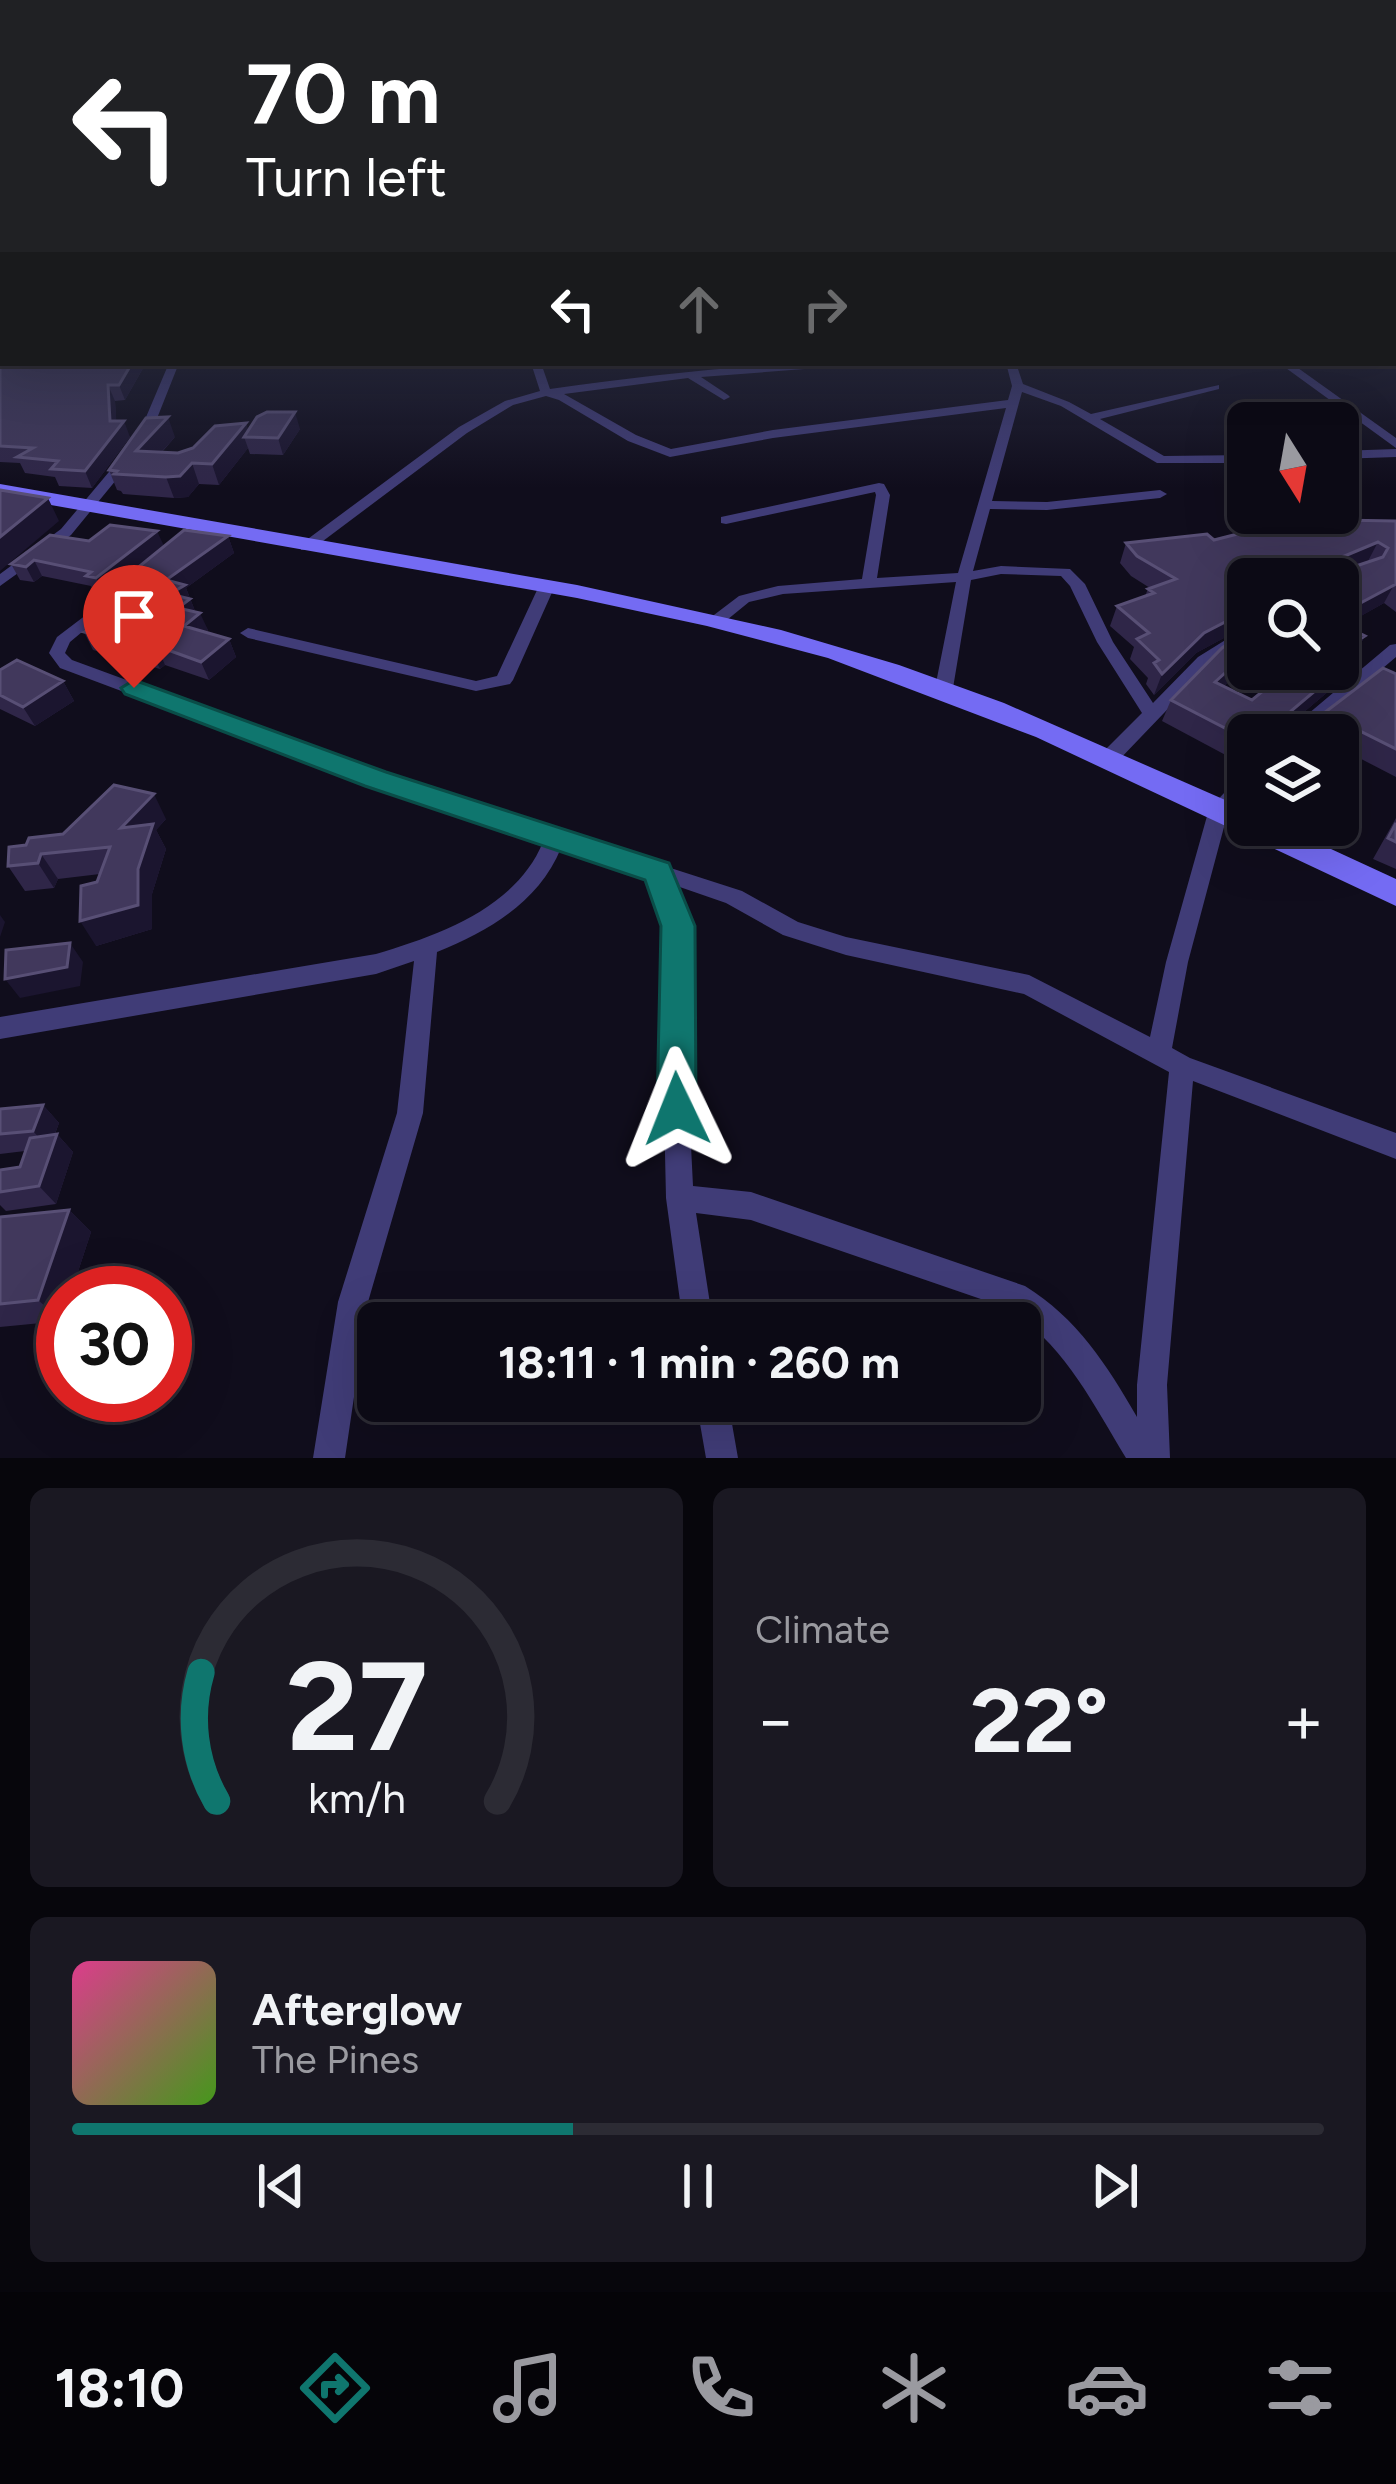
<!DOCTYPE html>
<html lang="en">
<head>
<meta charset="utf-8">
<style>
	body { margin:0; font-family:Figtree,sans-serif; background:#1a1822; color:#f1f3f6; height:100vh; display:flex; flex-direction:column; font-size:45px; white-space:nowrap }
	* { box-sizing:border-box; margin:0 }
	p { font-size:39px; color:#9a9aa0 }
	.icon { flex:none; width:66px; height:66px; fill:none; stroke:currentColor; stroke-width:2; stroke-linecap:round; stroke-linejoin:round }
	.map { position:relative; height:1458px; overflow:hidden }
	.drawer { display:flex; flex-direction:column; gap:30px; padding:30px; background:#07060c; flex:1 }
	.drawer>* { flex:none }
	.guide { position:absolute; left:0px; top:0px; width:1398px; height:366px; box-shadow:0 12px 48px #0002,0 0 0 3px #2c2b34; background:#202124; color:#fff; overflow:hidden }
	.needle { width:78px; rotate:169deg }
	.tools { position:absolute; left:1227px; top:402px; display:grid; gap:24px }
	.tools a { display:grid; place-items:center; width:132px; height:132px; border-radius:18px; background:#0c0a15; box-shadow:0 12px 48px #0002,0 0 0 3px #2c2b34; font-size:60px }
	.speed { position:absolute; left:36px; top:1266px; display:flex; gap:24px; font-size:60px; font-weight:700; text-align:center }
	.speed>* { display:grid; place-content:center; width:156px; height:156px; border-radius:50%; background:#0c0a15; box-shadow:0 12px 48px #0002,0 0 0 3px #2c2b34; line-height:1 }
	.speed .limit { border:18px solid #d22; background:#fff; color:#111 }
	.pin { position:absolute; display:grid; place-items:center; width:102px; height:102px; color:#fff; margin:-123px -51px; border-radius:50% 50% 50% 0; rotate:-45deg; box-shadow:0 0 12px #0007 }
	.pin .icon { rotate:45deg }
	.me { position:absolute; width:132px; margin:-66px; rotate:358deg; stroke-linejoin:round; filter:drop-shadow(0 0 9px #0008) }
	.turn { display:flex; align-items:center; gap:42px; height:252px; padding:0 48px; font-size:54px }
	.turn .icon { width:156px; height:156px; stroke-width:2.5 }
	.turn b { display:block; font-size:84px; line-height:102px }
	.lanes { display:flex; align-items:center; height:114px; padding:0 48px; background:#0003; justify-content:center; gap:60px; direction:ltr }
	.lanes .off { opacity:.35 }
	.big { font-size:90px; font-weight:700; line-height:1.1 }
	.drawer .card { flex:1; display:flex; flex-direction:column; justify-content:center; gap:18px; min-width:0; padding:0 42px; border-radius:18px; background:#1a1822 }
	.drawer .dial { align-items:center; gap:0 }
	.dial svg { height:312px; overflow:visible; fill:none; stroke:#2c2b34; stroke-width:7; stroke-linecap:round; text-anchor:middle }
	.dial text { fill:#f1f3f6; stroke:none }
	.song { display:flex; align-items:center; gap:36px }
	.cover { width:144px; height:144px; border-radius:18px; background:linear-gradient(135deg,hsl(330 70% 55%),hsl(100 70% 35%)) }
	.played { height:12px; border-radius:6px; background:linear-gradient(90deg,#0f766e 40%,#2c2b34 40%) }
	.keys { display:flex; justify-content:space-around; direction:ltr }
	.heat { display:flex; justify-content:space-between; align-items:center; font-size:66px; direction:ltr }
	.drawer .tiles { flex:1; display:grid; gap:30px; grid-template-columns:1fr 1fr }
	.card:last-child { grid-column:span 2 }
	.trip { position:absolute; left:357px; top:1302px; width:684px; height:120px; border-radius:18px; background:#0c0a15; box-shadow:0 12px 48px #0002,0 0 0 3px #2c2b34; font-weight:700; line-height:120px; text-align:center }
	.tabs { display:flex; height:192px; justify-content:space-around; align-items:center; background:#050408; color:#9a9aa0 }
	.tabs .icon { width:84px; height:84px }
	.tabs .selected { color:#0f766e }
	.tabs b { font-size:54px; color:#f1f3f6 }
	.map>svg:first-child { display:block }
</style>
</head>
<body>
<div class="map">
<svg width="1396" height="1458" viewBox="0 0 1396 1458">
	<rect width="100%" height="100%" fill="#100d1c"/>
	<g fill="none" stroke-linecap="round" stroke-linejoin="round">
		<path fill="#403c77" fill-rule="evenodd" d="M1395,286H1396V292H1395Z
			M1395,330H1396V336H1395Z
			M169,363H179L150,436L140,439L138,436Z
			M531,363H541L550,389C650,375 749,363 849,363L844,366L701,377L728,395L730,397L724,400L688,378L564,394L636,435L671,449L773,430L1008,400L1012,386L1006,363H1016L1023,384L1069,402L1091,414L1219,385V389L1100,419L1164,456L1248,455V463H1157L1061,406L1022,392L992,501L1047,502L1160,490L1167,494L1160,498L1047,510L990,509L973,571L1001,566L1070,569L1085,584L1113,642L1153,703L1198,657L1248,626V638L1210,665L1117,762H1103L1101,757L1103,752L1142,713L1097,642L1070,586L1061,576L1001,574L971,580L953,688L944,693L935,688L956,582L783,594L749,602L722,624H710L708,621L710,618L739,596L778,586L862,579L876,495L875,492L726,524L721,523V517L879,483L884,484L890,495L877,578L958,573L1006,408L773,438L670,457L628,441L559,400L546,396L513,405L467,433L311,550H301V544L459,427L505,401L540,391Z
			M1279,363H1291L1396,438V448Z
			M1396,449V457L1338,459V451Z
			M119,460L130,463L71,535L0,586V574L61,529Z
			M546,583L554,588L513,680L510,684L476,691L248,638L240,633L248,628L476,681L497,676L538,588Z
			M107,599L115,604L112,607L70,642L65,653L72,660L383,774L551,829L563,830L565,834L742,891L798,922L846,937L1029,975L1150,1037L1166,962L1209,809L1241,775L1248,773V792L1228,812L1188,962L1172,1048L1190,1058L1396,1133V1159L1193,1081L1167,1385L1170,1458H1126C1092,1402 1064,1344 1007,1308L751,1220L696,1213L713,1323H683L666,1198L663,1065L667,925L650,877L561,848C539,902 489,931 437,952L423,1113L368,1302L345,1458H313L338,1302L397,1113L414,961L376,974L0,1039V1017L376,954C439,935 516,908 543,842L369,784L60,668L49,653L57,637ZM674,885L726,903L783,935L846,955L1024,994L1169,1072L1137,1385V1417C1107,1365 1077,1318 1025,1286L751,1192L693,1186L687,1065L689,925Z
			M1396,644V657L1304,735H1283L1390,645Z
			M696,1401H728L738,1458H706Z"/>
		<path fill="#746bf3" fill-rule="evenodd" d="M0,484L577,585L781,630L899,665L1004,703L1248,810V825H1279L1396,879V906L1036,737L828,658L707,626L577,598L0,496Z"/>
	</g>
	<path fill="#2f2648" d="M0,284H3V363H146L125,400L115,401L116,421L130,437L92,488L59,486L55,477L25,473L20,463L0,462Z
		M246,423L248,431L300,429L283,455L250,454L248,448L219,485L199,484L188,497L174,498L123,494L121,491L117,490L109,470L175,437L162,452L178,453L193,448Z
		M1396,521V612L1384,603L1350,622L1348,628L1365,636L1353,657L1344,663L1347,664L1336,685L1285,728L1281,735H1248V767L1162,721L1171,700L1248,630V665L1224,686L1252,700L1284,674L1274,669H1338L1248,579V625L1196,653L1154,695L1146,684L1148,678L1130,659L1134,647L1110,626L1117,606L1145,596L1148,589L1150,588L1131,576L1120,563L1126,543L1214,540L1324,526Z
		M228,536L234,553L186,588L195,611L208,630L206,632L229,639L236,657L209,680L165,665L160,669L93,650L84,632L95,625L87,609Z
		M89,541L104,594L94,592L91,586L42,576L34,582L20,580L11,564Z
		M0,670L63,681L74,701L35,726L0,709Z
		M1396,674V777L1338,747V735L1312,734L1324,713Z
		M1396,818V869L1373,859Z
		M166,819L156,830L166,849L152,894V929L96,946L97,882L100,874L58,879L54,888L25,891L8,866L26,845L63,834Z
		M43,1105L59,1123L55,1134H57L73,1152L56,1204L6,1211L0,1205V1170L20,1167L25,1151L0,1154V1109Z
		M69,1210L91,1232L71,1293H63L62,1321L0,1327V1217Z"/>
	<path fill="#1b152f" d="M132,363H146L125,400L119,385Z
		M202,363H244L204,369Z
		M108,385L115,401L117,430L124,421L130,437L92,488L85,471L110,421Z
		M295,412L300,429L283,455L278,438Z
		M168,417L175,437L144,471L136,451Z
		M246,423L250,437H244L248,448L219,485L212,464Z
		M192,463L199,484L188,497L174,498L166,477Z
		M48,498L59,521L0,571V537Z
		M157,531L164,546L104,594L96,578Z
		M228,536L234,553L186,588L197,616L200,613L208,630L191,644L166,580Z
		M1378,542L1368,561L1326,579L1335,560Z
		M34,560L42,576L34,582L26,567Z
		M1395,583L1384,603L1338,629V615Z
		M1248,610V625L1196,653L1154,695L1162,674L1204,633Z
		M1365,636L1353,657L1338,666V653Z
		M229,639L236,657L209,680L201,662Z
		M157,646L165,665L160,669L151,650Z
		M1248,652V665L1206,702L1215,682Z
		M1347,664L1336,685L1285,728L1281,735H1271L1291,711Z
		M63,681L74,701L35,726L23,707Z
		M154,794L166,819L156,830L166,849L152,894V929L96,946L80,921L138,869L121,828Z
		M41,854L58,879L54,888L38,863Z
		M0,915L5,922L0,937Z
		M70,943L83,962L80,986L20,998L5,979Z
		M43,1105L59,1123L49,1149L33,1131Z
		M57,1134L73,1152L56,1204L39,1186Z
		M69,1210L91,1232L71,1293H63L62,1321L38,1300Z"/>
	<path fill="#41385c" stroke="#584f75" stroke-width="3" fill-rule="evenodd" d="M3,302V325L0,327V303Z
		M3,340V363H132L119,385H108L110,421H124L85,471L51,469L58,461L17,457L33,448L0,446V341Z
		M267,412H295L278,438L244,437L257,417Z
		M168,417L136,451L178,453L193,448L215,426L246,423L212,464L192,463L180,476L166,477L114,474L117,471L109,470L146,418Z
		M0,490L48,498L0,537Z
		M1290,513H1297L1324,526L1338,520L1396,521V584L1338,615V579H1248V610L1204,633L1162,674L1154,663L1159,660L1137,639L1149,633L1117,606L1154,593L1148,589L1176,579L1137,556L1126,543L1207,534L1214,540L1253,530ZM1378,542L1388,548L1383,557L1350,568L1335,560Z
		M110,525L157,531L96,578L86,576L91,572L34,560L26,567L11,564L50,535L89,541Z
		M184,530L228,536L166,580L185,585L170,594L190,599L178,608L200,613L184,626L229,639L201,662L157,646L151,650L84,632L110,616L87,609Z
		M1338,616L1351,623L1345,626L1365,636L1338,653Z
		M1248,630V652L1215,682L1252,700L1290,669H1338V659L1347,664L1291,711L1290,717L1271,735H1248V740L1171,700L1222,648Z
		M17,660L63,681L23,707L0,695V670Z
		M1383,668L1396,674V749L1324,713Z
		M114,785L154,794L121,828L153,824L138,869V905L80,921L81,886L97,882L110,847L41,854L38,863L8,866L9,847L26,845L29,838L63,834Z
		M1396,823V842L1388,838Z
		M70,943L67,967L5,979L6,950Z
		M43,1105L33,1131L0,1134V1109Z
		M57,1134L39,1186L0,1192V1170L20,1167L30,1138Z
		M69,1210L38,1300L0,1304V1217Z"/>
	<linearGradient id="sky" x2="0" y2="1"><stop stop-color="#09070f"/><stop offset="0.58" stop-color="#31354b"/><stop offset="1" stop-color="#31354b" stop-opacity="0"/></linearGradient>
	<rect width="1396" height="488" fill="url(#sky)"/>
	<path fill="#0f766e" stroke="#0a4d48" stroke-width="3" d="M134,680L386,772L669,863L695,926L696,1109L690,1122L677,1128L663,1122L657,1109L661,926L645,880L365,786L125,694L121,688Z"/>
</svg>
<div class="tools">
<a><svg class="needle" viewBox="-14 -14 28 28"><path d="M0-13l5 13h-10z" fill="#e53935"/><path d="M0 13l5-13h-10z" fill="#9a9aa0"/></svg></a>
<a><svg class="icon" aria-label="search" viewBox="0 0 24 24"><circle cx="10" cy="10" r="6"/><path d="M15 15l6 6"/></svg></a>
<a><svg class="icon" aria-label="layers" viewBox="0 0 24 24"><path d="M12 4l9 5-9 5-9-5zM3 14l9 5 9-5"/></svg></a>
</div>
<div class="speed"><div class="limit">30</div></div>
<div class="pin" style="left:134px;top:688px;background:#d93025"><svg class="icon" aria-label="arrive" viewBox="0 0 24 24"><path d="M6 21V4h12l-3 4 3 4H6"/></svg></div>
<svg class="me" style="left:677px;top:1109px" viewBox="-20 -20 40 40"><path d="M0-17L14 15 0 8-14 15z" fill="#0f766e" stroke="#fff" stroke-width="4"/></svg>
<div class="trip">18:11 · 1 min · 260 m</div>
<div class="guide">
<div class="turn"><svg class="icon" aria-label="left" viewBox="0 0 24 24"><path d="M17 20v-9H6M10 6l-5 5 5 5"/></svg><div><b>70 m</b>Turn left</div></div>
<div class="lanes"><svg class="icon" aria-label="left" viewBox="0 0 24 24"><path d="M17 20v-9H6M10 6l-5 5 5 5"/></svg><svg class="icon off" aria-label="ahead" viewBox="0 0 24 24"><path d="M12 20V5M6 11l6-6 6 6"/></svg><svg class="icon off" aria-label="right" viewBox="0 0 24 24"><path d="M7 20v-9h11M14 6l5 5-5 5"/></svg></div>
</div>
</div>
<section class="drawer">
<div class="tiles">
<div class="card dial"><svg viewBox="0 0 100 80">
<path d="M14 69A42 42 0 1 1 86 69"/>
<path d="M14 69A42 42 0 0 1 10 36" stroke="#0f766e"/>
<text x="50" y="56" font-size="32" font-weight="700">27</text>
<text x="50" y="72" font-size="11">km/h</text>
</svg></div>
<div class="card"><p>Climate</p>
<div class="heat"><a>−</a><b class="big">22°</b><a>+</a></div>
</div>
<div class="card">
<div class="song"><i class="cover"></i><div><b>Afterglow</b><p>The Pines</p></div></div>
<div class="played"></div>
<div class="keys"><svg class="icon" aria-label="previous" viewBox="0 0 24 24"><path d="M18 5L8 12l10 7zM5 5v14"/></svg><svg class="icon" aria-label="pause" viewBox="0 0 24 24"><path d="M8 5v14M16 5v14"/></svg><svg class="icon" aria-label="next" viewBox="0 0 24 24"><path d="M6 5l10 7-10 7zM19 5v14"/></svg></div>
</div>
</div>
</section>
<nav class="tabs">
<b>18:10</b>
<svg class="icon selected" aria-label="directions" viewBox="0 0 24 24"><path d="M12 3l9 9-9 9-9-9zM9 14v-3h6M13 9l2 2-2 2"/></svg>
<svg class="icon" aria-label="music" viewBox="0 0 24 24"><path d="M9 18V5l10-2v13"/><circle cx="6" cy="18" r="3"/><circle cx="16" cy="16" r="3"/></svg>
<svg class="icon" aria-label="phone" viewBox="0 0 24 24"><path d="M5 4h4l2 5-3 2q2 4 5 5l2-3 5 2v4C11 20 4 13 5 4z"/></svg>
<svg class="icon" aria-label="climate" viewBox="0 0 24 24"><path d="M12 3v18M4 7l16 10M4 17L20 7"/></svg>
<svg class="icon" aria-label="car" viewBox="0 0 24 24"><path d="M5 17H2v-5l4-1 3-4h7l3 4 3 1v5h-3M9 17h6M6 11h13"/><circle cx="7" cy="17" r="2"/><circle cx="17" cy="17" r="2"/></svg>
<svg class="icon" aria-label="filters" viewBox="0 0 24 24"><path d="M4 7h16M4 17h16"/><circle cx="9" cy="7" r="2"/><circle cx="15" cy="17" r="2"/></svg>
</nav>
</body>
</html>
